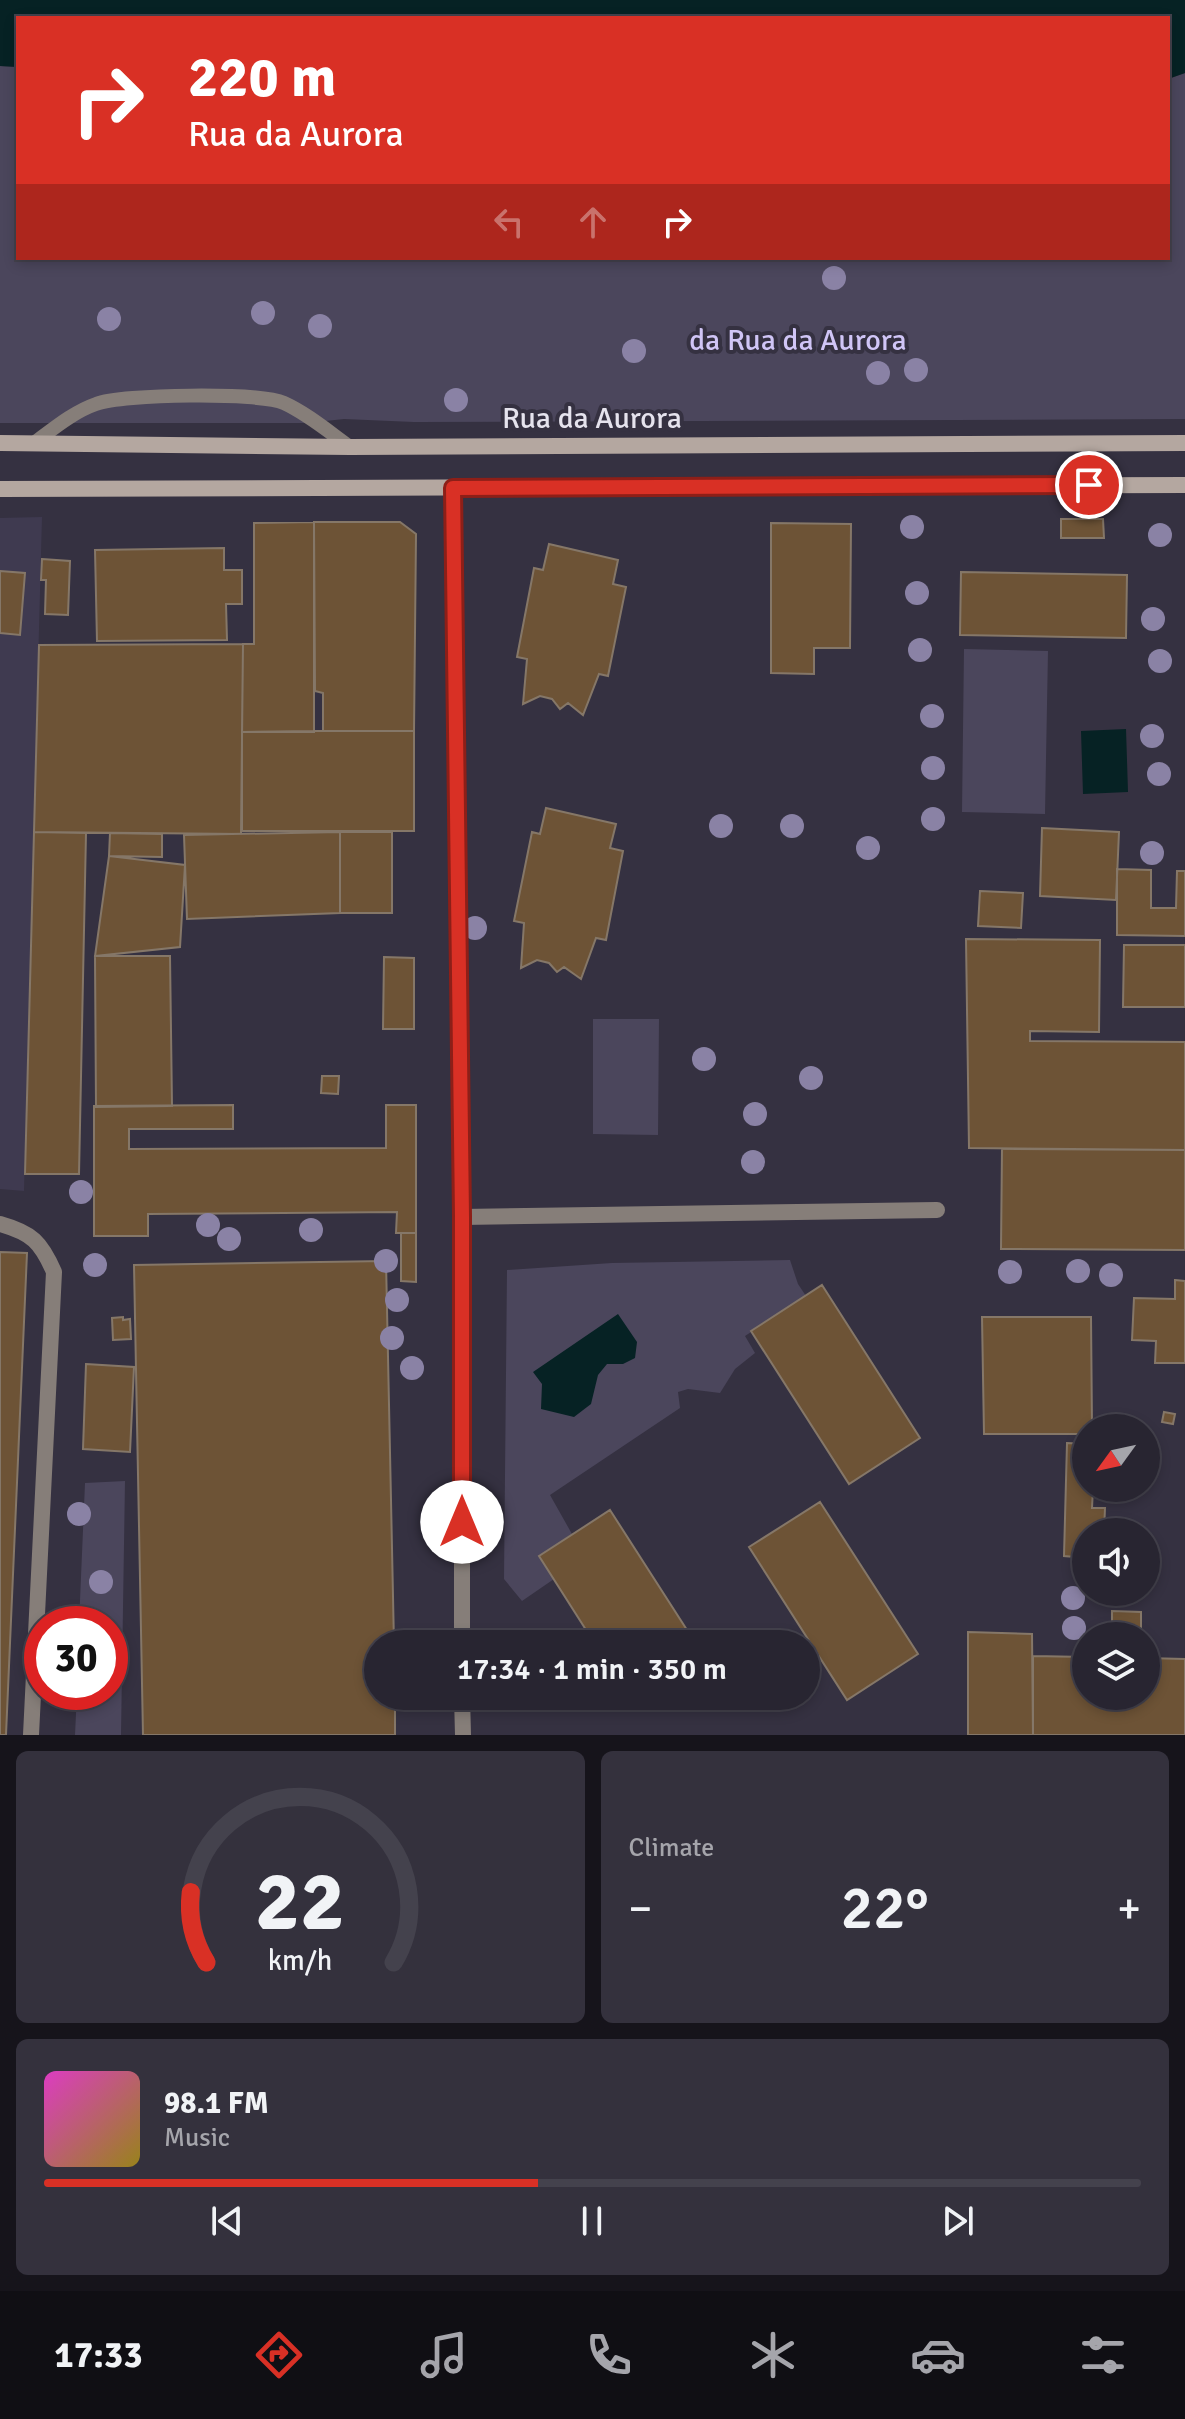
<!DOCTYPE html>
<html lang="en">
<head>
<meta charset="utf-8">
<style>
	body { margin:0; font-family:Signika,sans-serif; background:#34313d; color:#f1f3f6; height:100vh; display:flex; flex-direction:column; font-size:30px; white-space:nowrap }
	* { box-sizing:border-box; margin:0 }
	p { font-size:26px; color:#a5a5ab }
	.icon { flex:none; width:44px; height:44px; fill:none; stroke:currentColor; stroke-width:2; stroke-linecap:round; stroke-linejoin:round }
	.map { position:relative; height:1735px; overflow:hidden }
	.sheet { display:flex; flex-direction:column; gap:16px; padding:16px; background:#16141b; flex:1 }
	.sheet>* { flex:none }
	.guide { position:absolute; left:16px; top:16px; width:1154px; height:244px; border-radius:0px; box-shadow:0 4px 12px #0003,0 0 0 2px #44424d; background:#d93025; color:#fff; overflow:hidden }
	.needle { width:52px; rotate:237deg }
	.tools { position:absolute; left:1072px; top:1414px; display:grid; gap:16px }
	.tools a { display:grid; place-items:center; width:88px; height:88px; border-radius:50%; background:#282531; box-shadow:0 4px 12px #0003,0 0 0 2px #44424d; font-size:40px }
	.speed { position:absolute; left:24px; top:1606px; display:flex; gap:16px; font-size:40px; font-weight:700; text-align:center }
	.speed>* { display:grid; place-content:center; width:104px; height:104px; border-radius:50%; background:#282531; box-shadow:0 4px 12px #0003,0 0 0 2px #44424d; line-height:1 }
	.speed .limit { border:12px solid #d22; background:#fff; color:#111 }
	.pin { position:absolute; display:grid; place-items:center; width:68px; height:68px; color:#fff; margin:-34px; border:4px solid #fff; border-radius:50%; box-shadow:0 2px 8px #0007 }
	.me { position:absolute; width:88px; margin:-44px; rotate:0deg; stroke-linejoin:round; filter:drop-shadow(0 0 6px #0008) }
	.turn { display:flex; align-items:center; gap:28px; height:168px; padding:0 40px; font-size:36px }
	.turn .icon { width:104px; height:104px; stroke-width:2.5 }
	.turn b { display:block; font-size:56px; line-height:68px }
	.lanes { display:flex; align-items:center; height:76px; padding:0 40px; background:#0003; justify-content:center; gap:40px; direction:ltr }
	.lanes .off { opacity:.35 }
	.big { font-size:60px; font-weight:600; line-height:1.1 }
	.sheet .card { flex:1; display:flex; flex-direction:column; justify-content:center; gap:12px; min-width:0; padding:0 28px; border-radius:12px; background:#34313d }
	.sheet .dial { align-items:center; gap:0 }
	.dial svg { height:208px; overflow:visible; fill:none; stroke:#44424d; stroke-width:7; stroke-linecap:round; text-anchor:middle }
	.dial text { fill:#f1f3f6; stroke:none }
	.song { display:flex; align-items:center; gap:24px }
	.cover { width:96px; height:96px; border-radius:12px; background:linear-gradient(135deg,hsl(310 70% 55%),hsl(50 70% 35%)) }
	.played { height:8px; border-radius:4px; background:linear-gradient(90deg,#d93025 45%,#44424d 45%) }
	.keys { display:flex; justify-content:space-around; direction:ltr }
	.heat { display:flex; justify-content:space-between; align-items:center; font-size:44px; direction:ltr }
	.sheet .tiles { flex:1; display:grid; gap:16px; grid-template-columns:1fr 1fr }
	.card:last-child { grid-column:span 2 }
	.trip { position:absolute; left:364px; top:1630px; width:456px; height:80px; border-radius:40px; background:#282531; box-shadow:0 4px 12px #0003,0 0 0 2px #44424d; font-weight:600; line-height:80px; text-align:center }
	.dock { display:flex; height:128px; justify-content:space-around; align-items:center; background:#100f14; color:#a5a5ab }
	.dock .icon { width:56px; height:56px }
	.dock .on { color:#d93025 }
	.dock b { font-size:36px; color:#f1f3f6 }
	.map>svg:first-child { display:block }
</style>
</head>
<body>
<div class="map">
<svg width="1185" height="1735" viewBox="0 0 1185 1735">
	<rect width="100%" height="100%" fill="#353141"/>
	<path fill="#3f3a50" d="M42,517L24,1191L0,1189V518Z"/>
	<path fill="#4b465c" d="M0,66L18,67V258H1168V79L1185,73V419L414,422L344,419L307,423H0Z
		M964,649L1048,651L1045,814L962,812Z
		M593,1019H659L658,1135L593,1134Z
		M790,1260L798,1284L806,1296L745,1336L755,1353L735,1369L720,1393L688,1389L678,1392L680,1408L550,1495L572,1534L539,1556L554,1579L522,1601L504,1579L507,1270L612,1263Z
		M125,1481L121,1735H75L77,1692H110V1624H79L85,1483Z"/>
	<path fill="#062224" d="M0,0H1185V73L1168,79V18H18V67L0,66Z
		M1126,729L1128,792L1083,794L1081,731Z
		M618,1314L637,1342L635,1358L623,1364H607L598,1375L591,1404L574,1417L541,1409L542,1384L533,1372Z"/>
	<path fill="#6d5336" stroke="#857768" stroke-width="2" d="M1061,519H1103L1104,538H1061Z
		M314,522H400L416,534L414,731H323V693L315,691Z
		M314,522V732H242L243,644H254V523Z
		M771,523L851,524L850,648H814V674L771,673Z
		M549,544L618,560L613,584L626,587L608,676L599,674L583,715L568,703L560,709L552,699L540,696L523,704L527,659L517,657L534,568L543,570Z
		M224,548V570H242V604H226L227,640L97,641L95,550Z
		M42,559L70,561L68,615L45,614L46,580H41Z
		M0,571L25,573L20,635L0,633Z
		M961,572L1127,575L1126,638L960,635Z
		M243,644L241,834L34,832L39,645Z
		M314,731H414V831H242V732Z
		M546,808L616,824L610,848L623,851L606,940L596,938L581,979L564,967L557,972L549,963L537,960L521,968L524,923L514,921L532,832L540,834Z
		M1042,828L1119,832L1116,900L1040,896Z
		M34,832L86,833L79,1174H25Z
		M340,832H392V913H340Z
		M340,832V913L187,919L184,835Z
		M110,833L162,834V857L109,856Z
		M109,856L185,865L180,947L95,956Z
		M1117,869L1151,870V908H1176L1177,871H1185V936L1117,935Z
		M980,891L1023,893L1021,928L978,926Z
		M966,939L1100,940L1099,1032L1030,1031V1041L1185,1042V1150L969,1148Z
		M1124,945H1185V1007H1123Z
		M95,956H170L172,1106L96,1107Z
		M384,957L414,958V1029H383Z
		M322,1076H339L338,1094L321,1093Z
		M233,1105V1129H129V1149L386,1148V1105H416V1233H396L397,1212L148,1214V1236H94V1106Z
		M1002,1149L1185,1150V1250L1001,1249Z
		M401,1233H416V1282L401,1281Z
		M0,1252L27,1253L6,1735H0Z
		M386,1261L394,1644H378V1696H395V1735H143L134,1265Z
		M1175,1280L1185,1281V1363H1155L1156,1341L1132,1340L1134,1298L1175,1299Z
		M822,1285L920,1438L849,1484L751,1331Z
		M123,1317V1320L130,1319L131,1339L113,1340L112,1318Z
		M982,1317H1091L1092,1428H1086V1434H984Z
		M86,1364L134,1367L130,1452L83,1449Z
		M1164,1412L1175,1414L1173,1424L1162,1422Z
		M1067,1443L1086,1444V1488H1093L1092,1508H1105L1104,1532H1086V1558L1064,1556Z
		M820,1502L918,1654L847,1700L749,1547Z
		M610,1510L696,1644H595L539,1556Z
		M1112,1611L1141,1612V1635L1112,1634Z
		M968,1632L1032,1634L1033,1735H968Z
		M1033,1656L1086,1657V1696H1146V1658L1185,1659V1735H1033Z
		M629,1696H658L637,1709Z"/>
	<g fill="none" stroke-linecap="round" stroke-linejoin="round">
		<path stroke="#867e79" stroke-width="14" d="M34,443C53,429 73,412 96,404C122,394 259,392 284,403C308,414 329,432 350,447"/>
		<path stroke="#867e79" stroke-width="16" d="M453,488L462,1217V1644
			M462,1217L937,1210
			M0,1224C32,1233 41,1242 54,1272L31,1735
			M462,1696L463,1735"/>
		<path stroke="#b4a7a0" stroke-width="16" d="M0,443L350,447L1185,443
			M0,489L1185,485"/>
	</g>
	<g fill="#8a82a5">
		<circle cx="834" cy="278" r="12"/>
		<circle cx="263" cy="313" r="12"/>
		<circle cx="109" cy="319" r="12"/>
		<circle cx="320" cy="326" r="12"/>
		<circle cx="634" cy="351" r="12"/>
		<circle cx="916" cy="370" r="12"/>
		<circle cx="878" cy="373" r="12"/>
		<circle cx="456" cy="400" r="12"/>
		<circle cx="912" cy="527" r="12"/>
		<circle cx="1160" cy="535" r="12"/>
		<circle cx="917" cy="593" r="12"/>
		<circle cx="1153" cy="619" r="12"/>
		<circle cx="920" cy="650" r="12"/>
		<circle cx="1160" cy="661" r="12"/>
		<circle cx="932" cy="716" r="12"/>
		<circle cx="1152" cy="736" r="12"/>
		<circle cx="933" cy="768" r="12"/>
		<circle cx="1159" cy="774" r="12"/>
		<circle cx="933" cy="819" r="12"/>
		<circle cx="721" cy="826" r="12"/>
		<circle cx="792" cy="826" r="12"/>
		<circle cx="868" cy="848" r="12"/>
		<circle cx="1152" cy="853" r="12"/>
		<circle cx="475" cy="928" r="12"/>
		<circle cx="704" cy="1059" r="12"/>
		<circle cx="811" cy="1078" r="12"/>
		<circle cx="755" cy="1114" r="12"/>
		<circle cx="753" cy="1162" r="12"/>
		<circle cx="81" cy="1192" r="12"/>
		<circle cx="208" cy="1225" r="12"/>
		<circle cx="311" cy="1230" r="12"/>
		<circle cx="229" cy="1239" r="12"/>
		<circle cx="386" cy="1261" r="12"/>
		<circle cx="95" cy="1265" r="12"/>
		<circle cx="1078" cy="1271" r="12"/>
		<circle cx="1010" cy="1272" r="12"/>
		<circle cx="1111" cy="1275" r="12"/>
		<circle cx="397" cy="1300" r="12"/>
		<circle cx="392" cy="1338" r="12"/>
		<circle cx="412" cy="1368" r="12"/>
		<circle cx="79" cy="1514" r="12"/>
		<circle cx="101" cy="1582" r="12"/>
		<circle cx="1073" cy="1598" r="12"/>
		<circle cx="1074" cy="1628" r="12"/>
	</g>
	<g fill="none" stroke-linecap="round" stroke-linejoin="round">
		<defs>
			<path id="route" d="M462,1522V1217L453,488L1089,485"/>
		</defs>
		<use href="#route" stroke="#8d1f18" stroke-width="20"/>
		<use href="#route" stroke="#d93025" stroke-width="14"/>
	</g>
	<g text-anchor="middle" dominant-baseline="central" stroke-width="8" stroke-linejoin="round" paint-order="stroke">
		<g font-size="30" fill="#d0c5f6" stroke="#353141">
			<text x="798" y="340">da Rua da Aurora</text>
		</g>
		<g font-size="30" fill="#e5e3ed" stroke="#353141">
			<text x="592" y="418">Rua da Aurora</text>
		</g>
	</g>
</svg>
<div class="tools">
<a><svg class="needle" viewBox="-14 -14 28 28"><path d="M0-13l5 13h-10z" fill="#e53935"/><path d="M0 13l5-13h-10z" fill="#a5a5ab"/></svg></a>
<a><svg class="icon" aria-label="sound" viewBox="0 0 24 24"><path d="M4 9h4l5-4v14l-5-4H4zM17 9q2 3 0 6"/></svg></a>
<a><svg class="icon" aria-label="layers" viewBox="0 0 24 24"><path d="M12 4l9 5-9 5-9-5zM3 14l9 5 9-5"/></svg></a>
</div>
<div class="speed"><div class="limit">30</div></div>
<div class="pin" style="left:1089px;top:485px;background:#d93025"><svg class="icon" aria-label="arrive" viewBox="0 0 24 24"><path d="M6 21V4h12l-3 4 3 4H6"/></svg></div>
<svg class="me" style="left:462px;top:1522px" viewBox="-20 -20 40 40"><circle r="19" fill="#fff"/><path d="M0-13L10 11 0 6-10 11z" fill="#d93025"/></svg>
<div class="trip">17:34 · 1 min · 350 m</div>
<div class="guide">
<div class="turn"><svg class="icon" aria-label="right" viewBox="0 0 24 24"><path d="M7 20v-9h11M14 6l5 5-5 5"/></svg><div><b>220 m</b>Rua da Aurora</div></div>
<div class="lanes"><svg class="icon off" aria-label="left" viewBox="0 0 24 24"><path d="M17 20v-9H6M10 6l-5 5 5 5"/></svg><svg class="icon off" aria-label="ahead" viewBox="0 0 24 24"><path d="M12 20V5M6 11l6-6 6 6"/></svg><svg class="icon" aria-label="right" viewBox="0 0 24 24"><path d="M7 20v-9h11M14 6l5 5-5 5"/></svg></div>
</div>
</div>
<section class="sheet">
<div class="tiles">
<div class="card dial"><svg viewBox="0 0 100 80">
<path d="M14 69A42 42 0 1 1 86 69"/>
<path d="M14 69A42 42 0 0 1 8 42" stroke="#d93025"/>
<text x="50" y="56" font-size="32" font-weight="700">22</text>
<text x="50" y="72" font-size="11">km/h</text>
</svg></div>
<div class="card"><p>Climate</p>
<div class="heat"><a>−</a><b class="big">22°</b><a>+</a></div>
</div>
<div class="card">
<div class="song"><i class="cover"></i><div><b>98.1 FM</b><p>Music</p></div></div>
<div class="played"></div>
<div class="keys"><svg class="icon" aria-label="previous" viewBox="0 0 24 24"><path d="M18 5L8 12l10 7zM5 5v14"/></svg><svg class="icon" aria-label="pause" viewBox="0 0 24 24"><path d="M8 5v14M16 5v14"/></svg><svg class="icon" aria-label="next" viewBox="0 0 24 24"><path d="M6 5l10 7-10 7zM19 5v14"/></svg></div>
</div>
</div>
</section>
<nav class="dock">
<b>17:33</b>
<svg class="icon on" aria-label="directions" viewBox="0 0 24 24"><path d="M12 3l9 9-9 9-9-9zM9 14v-3h6M13 9l2 2-2 2"/></svg>
<svg class="icon" aria-label="music" viewBox="0 0 24 24"><path d="M9 18V5l10-2v13"/><circle cx="6" cy="18" r="3"/><circle cx="16" cy="16" r="3"/></svg>
<svg class="icon" aria-label="phone" viewBox="0 0 24 24"><path d="M5 4h4l2 5-3 2q2 4 5 5l2-3 5 2v4C11 20 4 13 5 4z"/></svg>
<svg class="icon" aria-label="climate" viewBox="0 0 24 24"><path d="M12 3v18M4 7l16 10M4 17L20 7"/></svg>
<svg class="icon" aria-label="car" viewBox="0 0 24 24"><path d="M5 17H2v-5l4-1 3-4h7l3 4 3 1v5h-3M9 17h6M6 11h13"/><circle cx="7" cy="17" r="2"/><circle cx="17" cy="17" r="2"/></svg>
<svg class="icon" aria-label="filters" viewBox="0 0 24 24"><path d="M4 7h16M4 17h16"/><circle cx="9" cy="7" r="2"/><circle cx="15" cy="17" r="2"/></svg>
</nav>
</body>
</html>
